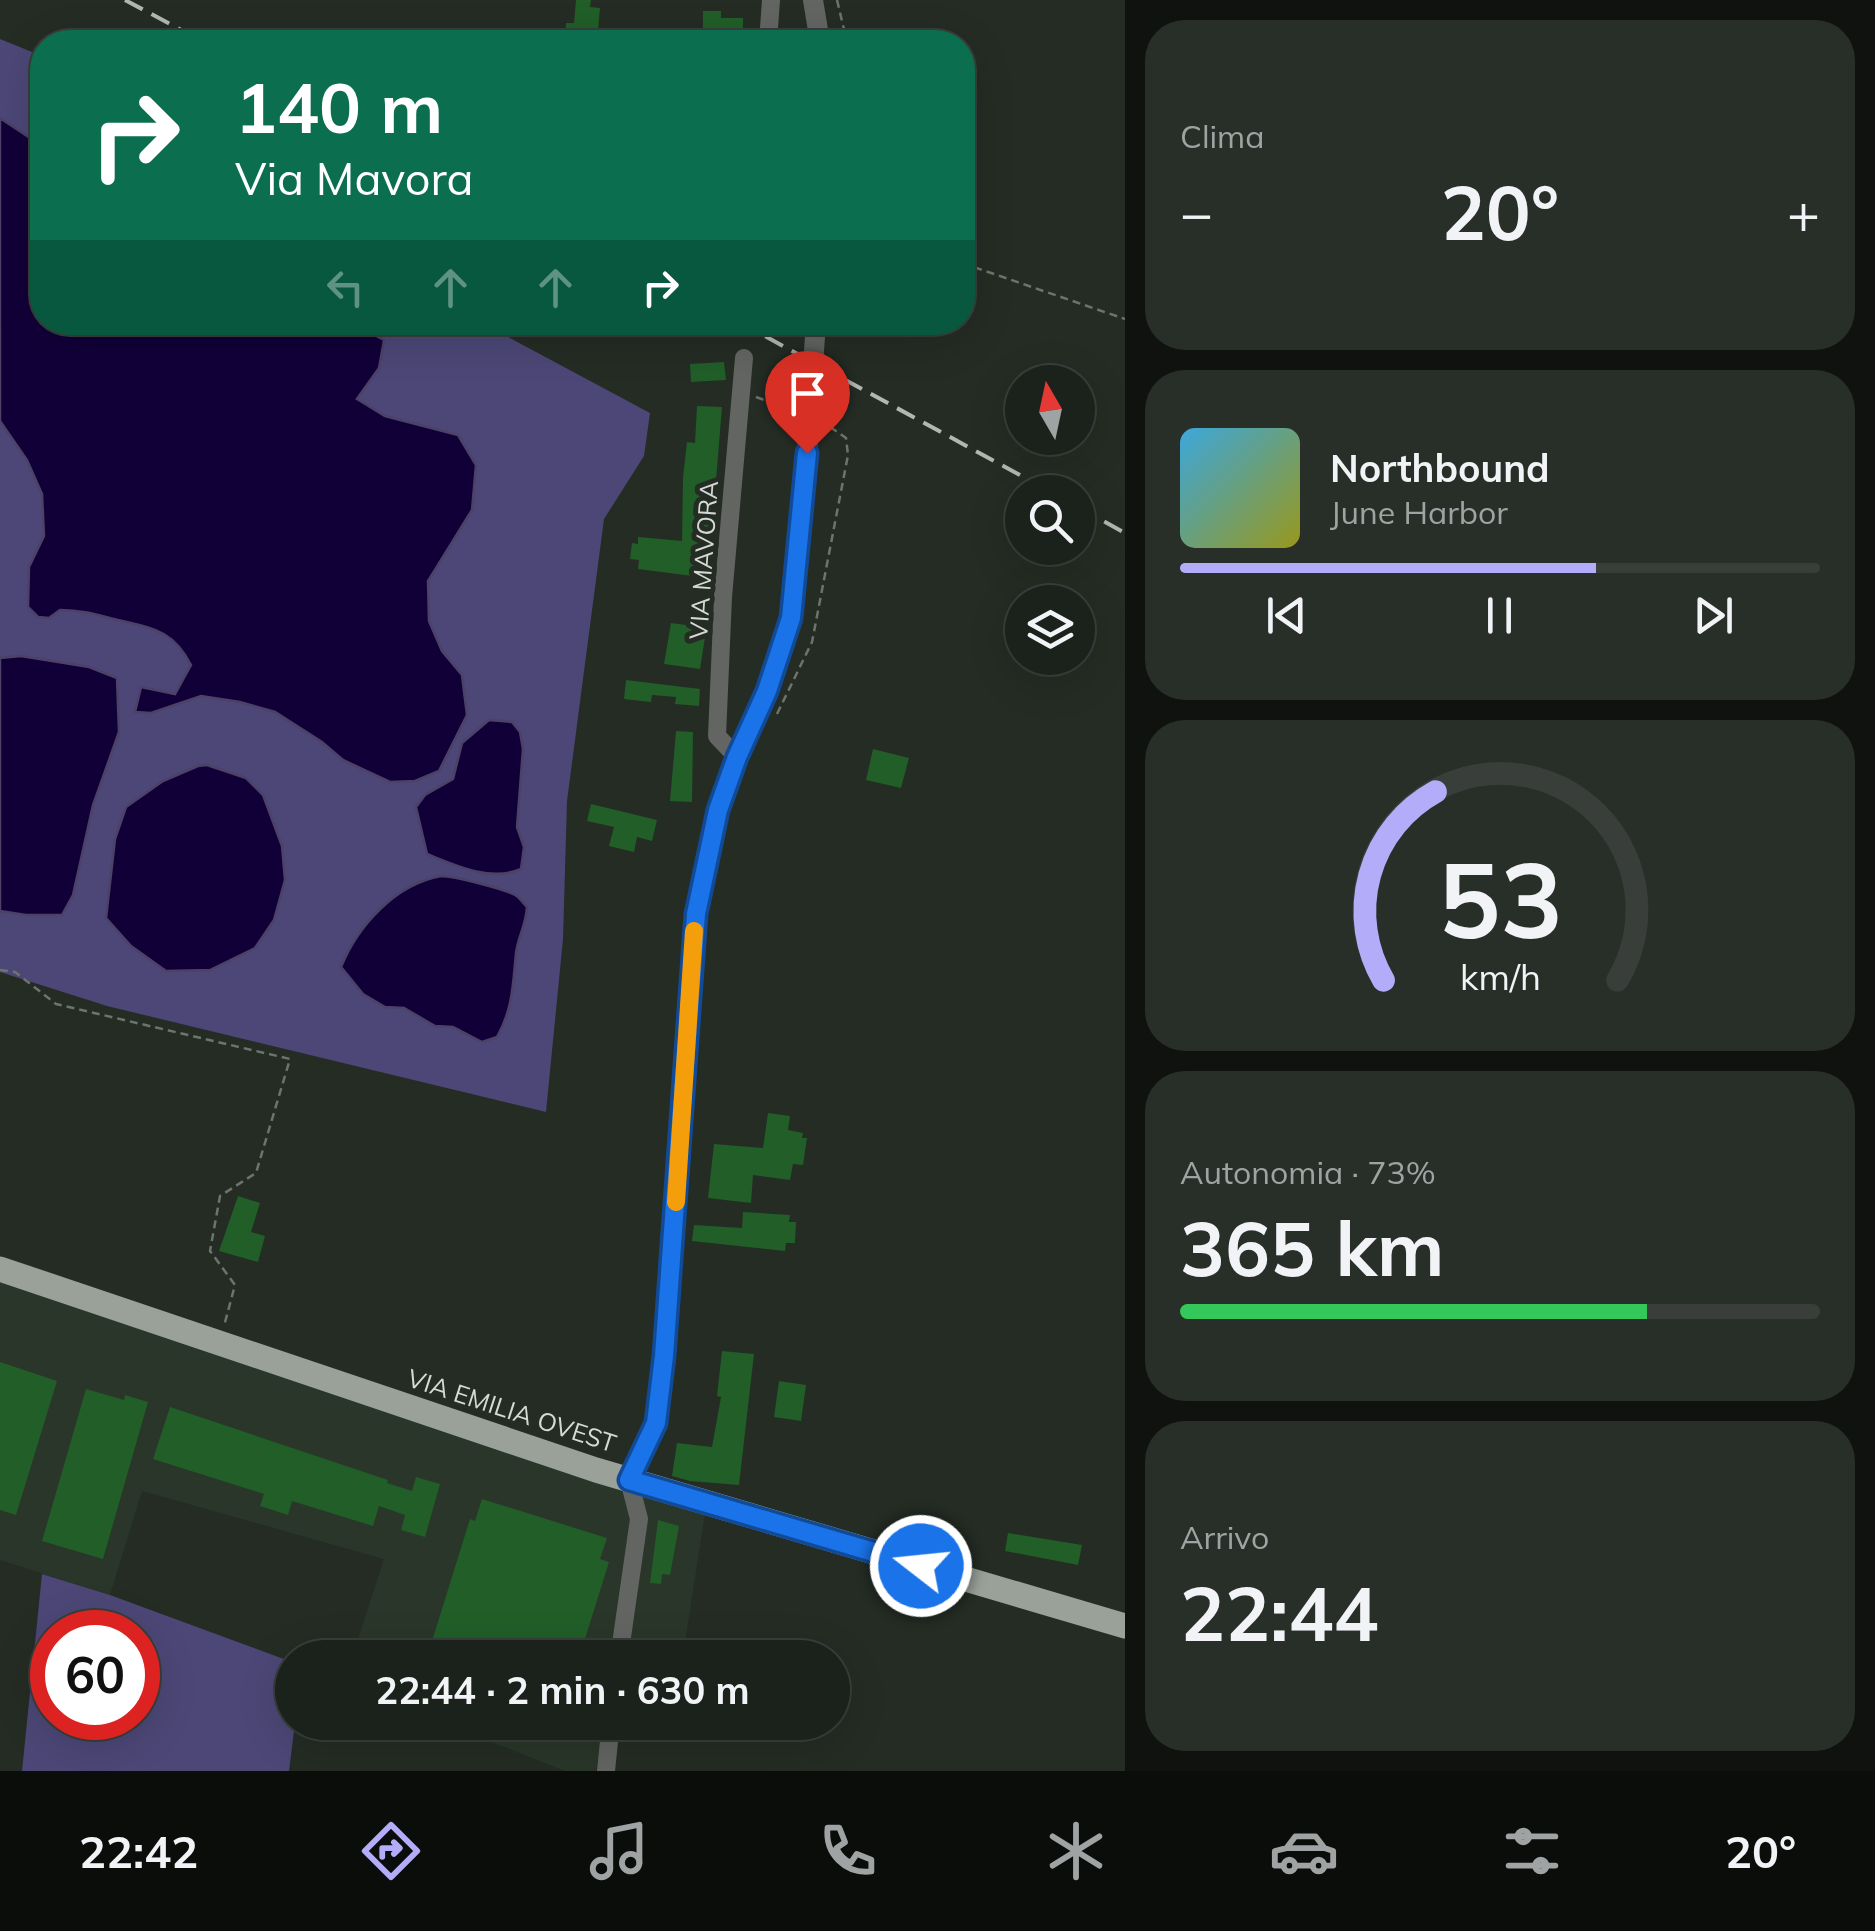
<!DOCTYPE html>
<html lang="it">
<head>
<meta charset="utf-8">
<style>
	body { margin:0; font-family:Mulish,sans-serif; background:#282e28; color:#f1f3f6; height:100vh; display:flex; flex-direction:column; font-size:38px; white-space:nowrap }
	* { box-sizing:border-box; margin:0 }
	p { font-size:32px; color:#a0a3a3 }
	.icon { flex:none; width:55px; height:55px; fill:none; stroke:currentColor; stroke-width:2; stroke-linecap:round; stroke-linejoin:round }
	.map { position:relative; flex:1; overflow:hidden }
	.drawer { display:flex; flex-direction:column; gap:20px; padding:20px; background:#0f120f; width:750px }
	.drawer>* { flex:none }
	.banner { position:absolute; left:30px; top:30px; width:945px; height:305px; border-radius:40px; box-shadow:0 10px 40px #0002,0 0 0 2px #393e3a; background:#0b6e4f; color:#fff; overflow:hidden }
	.needle { width:65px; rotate:351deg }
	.buttons { position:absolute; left:1005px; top:365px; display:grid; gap:20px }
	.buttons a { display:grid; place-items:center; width:90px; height:90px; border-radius:50%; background:#1b211b; box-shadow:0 10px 40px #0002,0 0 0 2px #393e3a; font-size:50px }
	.speed { position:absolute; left:30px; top:1610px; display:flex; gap:20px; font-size:50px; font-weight:700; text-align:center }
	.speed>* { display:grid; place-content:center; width:130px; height:130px; border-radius:50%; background:#1b211b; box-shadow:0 10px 40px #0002,0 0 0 2px #393e3a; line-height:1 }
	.speed .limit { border:15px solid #d22; background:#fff; color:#111 }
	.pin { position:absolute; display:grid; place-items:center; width:85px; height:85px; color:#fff; margin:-102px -42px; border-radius:50% 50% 50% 0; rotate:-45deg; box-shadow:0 0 10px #0007 }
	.pin .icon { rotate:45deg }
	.me { position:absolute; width:110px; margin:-55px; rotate:286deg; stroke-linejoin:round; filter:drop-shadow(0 0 8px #0008) }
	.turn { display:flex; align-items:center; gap:35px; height:210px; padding:0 40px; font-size:45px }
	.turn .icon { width:130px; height:130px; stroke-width:2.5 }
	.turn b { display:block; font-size:70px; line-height:85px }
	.lanes { display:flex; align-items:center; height:95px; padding:0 40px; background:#0003; justify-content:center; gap:50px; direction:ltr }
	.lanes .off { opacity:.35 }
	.big { font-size:75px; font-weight:700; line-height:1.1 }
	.drawer .tile { flex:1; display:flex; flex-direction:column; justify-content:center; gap:15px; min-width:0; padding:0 35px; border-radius:40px; background:#282e28 }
	.drawer .dial { align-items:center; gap:0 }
	.dial svg { height:260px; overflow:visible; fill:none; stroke:#393e3a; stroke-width:7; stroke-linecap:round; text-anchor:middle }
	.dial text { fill:#f1f3f6; stroke:none }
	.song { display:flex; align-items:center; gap:30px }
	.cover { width:120px; height:120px; border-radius:15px; background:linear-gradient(135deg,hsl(200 70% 55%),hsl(60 70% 35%)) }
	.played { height:10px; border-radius:5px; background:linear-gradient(90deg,#b3adf9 65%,#393e3a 65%) }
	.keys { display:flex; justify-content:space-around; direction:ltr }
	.heat { display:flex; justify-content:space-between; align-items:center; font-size:55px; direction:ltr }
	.charge { height:15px; border-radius:8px; background:linear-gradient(90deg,#34c759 73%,#393e3a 0) }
	.trip { position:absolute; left:275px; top:1640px; width:575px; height:100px; border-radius:50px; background:#1b211b; box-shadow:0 10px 40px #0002,0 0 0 2px #393e3a; font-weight:700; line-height:100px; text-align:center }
	.tabs { display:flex; height:160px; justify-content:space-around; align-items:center; background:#0b0d0b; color:#a0a3a3 }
	.tabs .icon { width:70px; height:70px }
	.tabs .selected { color:#b3adf9 }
	.tabs b { font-size:45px; color:#f1f3f6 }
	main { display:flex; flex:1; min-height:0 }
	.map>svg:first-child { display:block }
</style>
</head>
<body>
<main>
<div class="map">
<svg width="1125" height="1771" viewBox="0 0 1125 1771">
	<rect width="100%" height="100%" fill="#242c24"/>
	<path fill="#2a362a" d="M0,1259L706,1507L684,1649L619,1642L616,1657H352L384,1559L142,1491L110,1595L0,1560Z
		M443,1723H605L596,1771H565Z"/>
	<path fill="#4c4776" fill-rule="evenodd" d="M0,39L42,56V322L482,323L650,413L644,456L604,519L567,801L563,939L546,1112L107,1006L0,972Z
		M42,1574L110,1595L292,1662V1722L295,1723L289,1771H22ZM52,1632H138V1718H52Z"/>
	<path fill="#110038" stroke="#4c4167" stroke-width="2.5" d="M0,118L42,146V322L352,323L384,340L379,368L357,399L385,416L458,435L476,465L472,510L428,581L429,621L442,651L462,675L467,715L439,771L415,781L390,782L343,760L322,742L275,712L240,702L201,696L151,713L135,712L141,687L175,694L191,665C172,628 150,628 114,619C95,614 80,610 60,610L49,618L38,617L28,607L29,567L44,536L42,494L27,460L0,421Z
		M21,656L89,667L117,678L119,732L93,805L73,895L62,915H26L0,911V658Z
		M489,720L512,722L520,732L523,749L517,827L524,847L521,869C491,882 456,866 427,854L416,807L425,795L453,779L462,743Z
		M207,765L246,778L263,795L282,846L285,880L274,920L255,948L210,970L166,971L131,946L106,918L115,839L126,807L163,781L198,766Z
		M441,876C454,876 504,889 515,895C519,897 524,904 527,907C526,925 518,937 516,953C513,983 513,1009 497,1037L482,1042L453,1027L435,1026L404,1008L385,1007L363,994L341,967C358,925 396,884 441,876Z"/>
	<path fill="#215e28" d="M576,0H591L590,7L600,8L597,41L565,39L566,23H574Z
		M703,11H721V18H743V42H721V36H703Z
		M724,362L726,380L691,382L690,364Z
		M697,406L722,407L708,578L638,569L639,560L630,559L632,543L638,544V537L682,541L683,478L687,442L695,443Z
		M687,619L703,622L701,637H705L700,669L664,664L671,623L686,625Z
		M626,680L700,689L699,706L675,704L676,697L652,695L651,702L624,699Z
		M676,731L693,732L692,802L670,801Z
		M873,749L909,758L901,788L866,780Z
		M591,804L657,820L652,841L637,837L634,852L609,846L614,827L587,821Z
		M768,1113L790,1116L788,1130L803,1133L802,1138H807L803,1165L793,1164L790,1180L753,1175L751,1203L708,1198L714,1144L763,1148Z
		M238,1196L260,1203L251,1232L265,1236L258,1262L219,1251Z
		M743,1212L790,1215L789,1222H796L795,1243H786L785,1251L692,1241L694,1225L742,1228Z
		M722,1351L754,1354L739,1485L690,1481L672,1476L677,1443L712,1447L721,1397L717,1396Z
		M0,1362L57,1381L16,1515L0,1510Z
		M779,1381L806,1385L801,1421L774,1417Z
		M86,1389L124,1400L125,1395L148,1402L103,1559L42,1541Z
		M170,1407L388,1480L387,1483L412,1491L416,1477L440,1484L425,1537L401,1530L405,1515L379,1506L373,1526L292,1501L288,1515L260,1506L264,1494L153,1459Z
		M482,1499L607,1538L600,1559L609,1562L579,1658H484L456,1648L453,1658L428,1654L470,1519L475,1521Z
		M658,1520L679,1526L670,1575L662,1574L661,1584L650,1583Z
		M1008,1533L1082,1545L1078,1565L1005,1551Z"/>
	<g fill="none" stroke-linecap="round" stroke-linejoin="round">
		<path stroke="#6d736d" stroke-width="2.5" stroke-dasharray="8 5" stroke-linecap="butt" d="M837,0L847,42
			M962,263L1125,319
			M756,397L791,410
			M777,714L812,642L848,455L846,438L826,424
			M0,970L15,972L56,1004L290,1059L256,1173L220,1196L210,1251L235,1285L224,1326"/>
		<path stroke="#626562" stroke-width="18" d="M768,42L771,0
			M737,757L717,736L723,597L744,358
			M619,1658L639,1519L629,1480
			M606,1771L611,1722"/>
		<path stroke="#626562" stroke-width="20" d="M813,0L820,42
			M629,1480L656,1423L664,1356L695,914L719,810L737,757L767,691L791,618L807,453"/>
		<path stroke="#99a199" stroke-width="25" d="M0,1269L596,1470L1125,1626"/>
		<path stroke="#b1b7b1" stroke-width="4" stroke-dasharray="20 10" stroke-linecap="butt" d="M125,0L204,42
			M739,322L1051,492
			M1078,507L1125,533"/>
		<path stroke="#626562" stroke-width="20" d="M807,453L816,322"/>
	</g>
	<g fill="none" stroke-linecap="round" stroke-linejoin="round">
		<defs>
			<path id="route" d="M807,453L791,618L767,691L737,757L718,810L696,914L664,1356L656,1423L629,1480L921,1566"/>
		</defs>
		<use href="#route" stroke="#114b97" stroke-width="25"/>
		<use href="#route" stroke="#1a73e8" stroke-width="18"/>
		<path stroke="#f59e0b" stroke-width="18" d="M676,1202L694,931"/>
	</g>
	<g text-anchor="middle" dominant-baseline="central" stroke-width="10" stroke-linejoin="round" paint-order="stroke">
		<g font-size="25" fill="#d5dad5" stroke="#242c24">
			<text transform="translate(703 560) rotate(-86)">VIA MAVORA</text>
			<text transform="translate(512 1410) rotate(18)">VIA EMILIA OVEST</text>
		</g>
	</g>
</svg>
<div class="buttons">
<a><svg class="needle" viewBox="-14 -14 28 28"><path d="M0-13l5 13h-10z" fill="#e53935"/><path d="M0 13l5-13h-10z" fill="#a0a3a3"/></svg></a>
<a><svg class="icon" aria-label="search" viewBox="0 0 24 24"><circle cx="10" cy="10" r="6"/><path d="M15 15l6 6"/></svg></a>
<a><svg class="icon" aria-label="layers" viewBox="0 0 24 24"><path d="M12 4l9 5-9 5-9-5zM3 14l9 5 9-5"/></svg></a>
</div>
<div class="speed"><div class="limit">60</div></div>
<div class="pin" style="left:807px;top:453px;background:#d93025"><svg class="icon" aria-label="arrive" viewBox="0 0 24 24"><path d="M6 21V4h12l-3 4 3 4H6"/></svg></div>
<svg class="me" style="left:921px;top:1566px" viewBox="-20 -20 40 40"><circle r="17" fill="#1a73e8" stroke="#fff" stroke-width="3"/><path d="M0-11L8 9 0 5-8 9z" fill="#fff"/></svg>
<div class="trip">22:44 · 2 min · 630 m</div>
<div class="banner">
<div class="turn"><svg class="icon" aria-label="right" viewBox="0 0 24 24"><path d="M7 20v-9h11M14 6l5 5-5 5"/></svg><div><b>140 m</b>Via Mavora</div></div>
<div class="lanes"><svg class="icon off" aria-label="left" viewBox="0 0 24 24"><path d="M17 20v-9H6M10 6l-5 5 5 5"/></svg><svg class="icon off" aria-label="ahead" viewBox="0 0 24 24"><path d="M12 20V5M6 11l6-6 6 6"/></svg><svg class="icon off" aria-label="ahead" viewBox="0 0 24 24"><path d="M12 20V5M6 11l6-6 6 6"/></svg><svg class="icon" aria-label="right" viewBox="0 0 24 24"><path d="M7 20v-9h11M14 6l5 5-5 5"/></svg></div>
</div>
</div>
<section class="drawer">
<div class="tile"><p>Clima</p>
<div class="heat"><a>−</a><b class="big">20°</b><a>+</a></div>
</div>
<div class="tile">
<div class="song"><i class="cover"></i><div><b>Northbound</b><p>June Harbor</p></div></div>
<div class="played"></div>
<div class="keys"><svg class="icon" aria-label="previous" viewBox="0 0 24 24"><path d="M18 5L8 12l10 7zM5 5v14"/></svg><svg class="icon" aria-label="pause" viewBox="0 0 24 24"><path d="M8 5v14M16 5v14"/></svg><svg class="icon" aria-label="next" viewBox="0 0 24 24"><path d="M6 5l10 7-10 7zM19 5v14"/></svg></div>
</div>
<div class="tile dial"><svg viewBox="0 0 100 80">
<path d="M14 69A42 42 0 1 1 86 69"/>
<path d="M14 69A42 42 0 0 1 30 11" stroke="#b3adf9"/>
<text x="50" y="56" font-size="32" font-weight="700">53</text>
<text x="50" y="72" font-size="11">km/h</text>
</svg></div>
<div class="tile"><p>Autonomia · 73%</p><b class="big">365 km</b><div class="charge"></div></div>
<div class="tile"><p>Arrivo</p><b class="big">22:44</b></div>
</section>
</main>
<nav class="tabs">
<b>22:42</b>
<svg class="icon selected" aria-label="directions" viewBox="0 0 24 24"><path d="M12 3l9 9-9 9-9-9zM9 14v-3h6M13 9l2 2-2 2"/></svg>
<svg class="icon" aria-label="music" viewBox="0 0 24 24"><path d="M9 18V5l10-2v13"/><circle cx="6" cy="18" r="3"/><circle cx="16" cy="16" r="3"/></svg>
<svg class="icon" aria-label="phone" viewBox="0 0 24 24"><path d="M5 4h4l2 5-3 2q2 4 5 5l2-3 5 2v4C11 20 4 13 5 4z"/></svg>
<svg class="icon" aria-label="climate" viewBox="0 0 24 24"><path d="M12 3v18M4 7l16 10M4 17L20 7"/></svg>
<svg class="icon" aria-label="car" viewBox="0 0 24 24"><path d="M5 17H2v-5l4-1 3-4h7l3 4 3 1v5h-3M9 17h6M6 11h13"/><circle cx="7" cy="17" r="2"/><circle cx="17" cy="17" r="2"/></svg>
<svg class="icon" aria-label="filters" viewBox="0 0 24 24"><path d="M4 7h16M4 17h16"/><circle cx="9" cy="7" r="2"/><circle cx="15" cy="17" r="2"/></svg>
<b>20°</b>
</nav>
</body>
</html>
